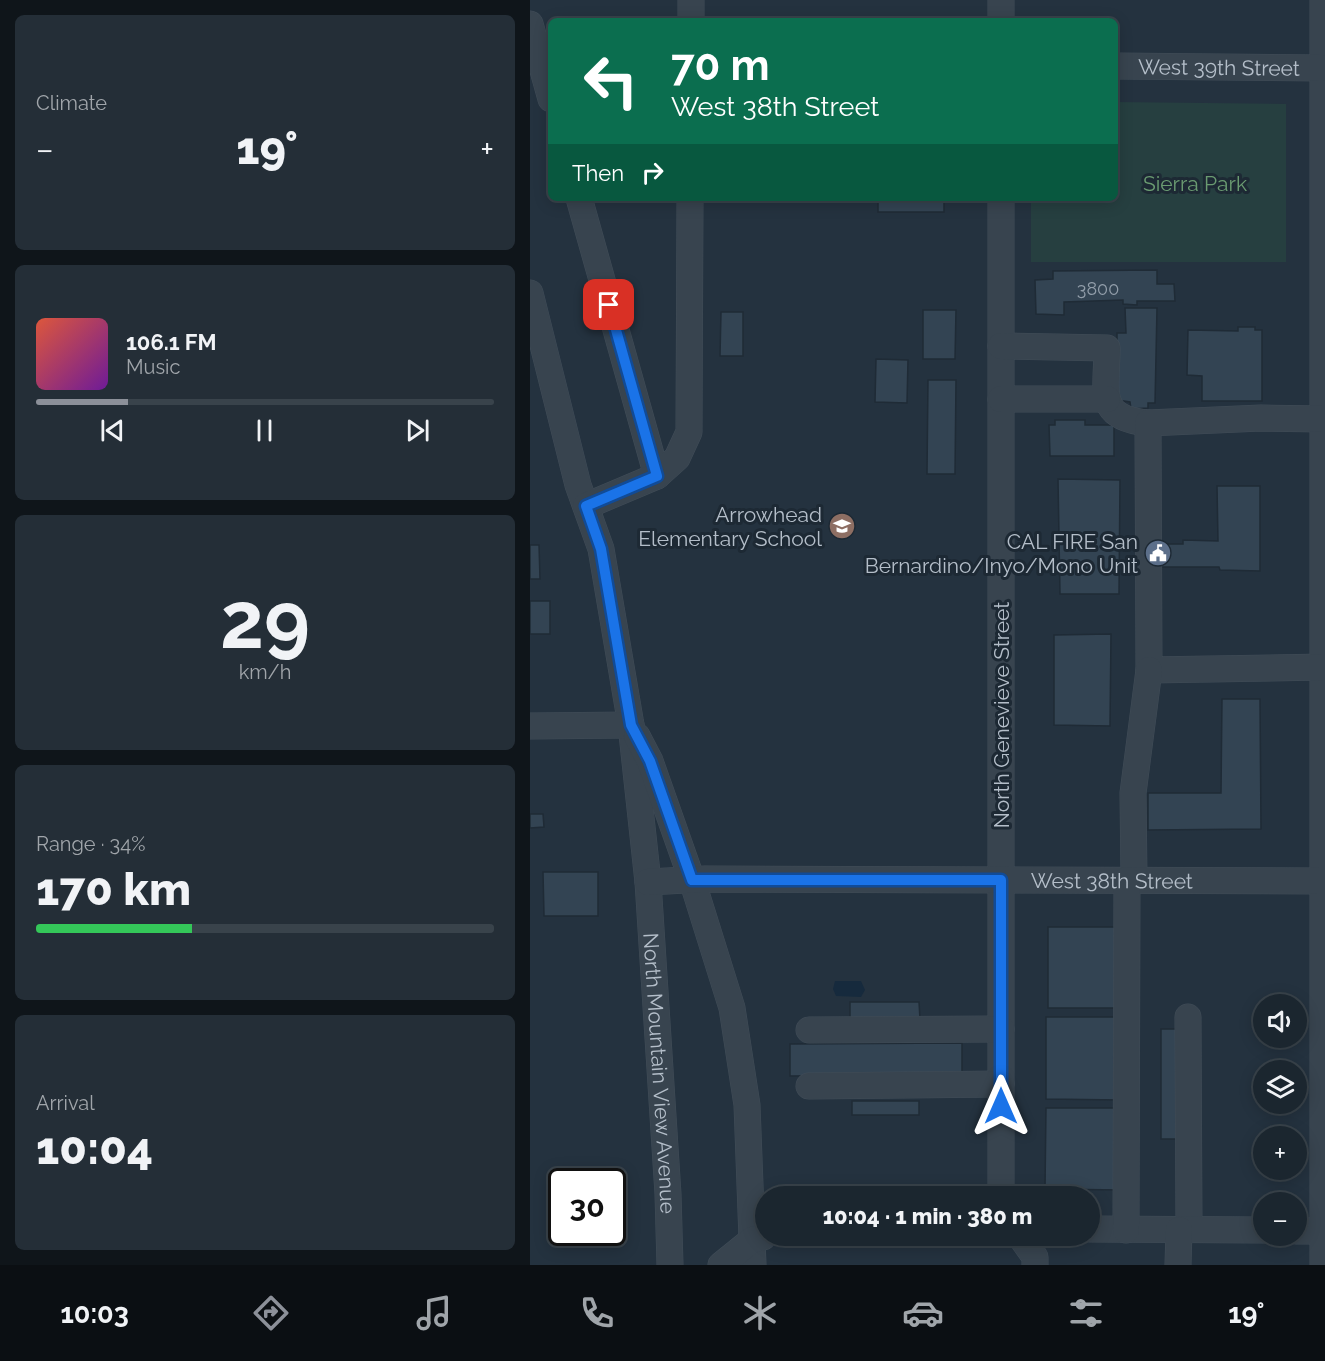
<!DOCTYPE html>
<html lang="en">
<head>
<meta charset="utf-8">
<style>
	body { margin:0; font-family:Raleway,sans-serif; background:#242e37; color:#f1f3f6; height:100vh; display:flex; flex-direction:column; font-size:22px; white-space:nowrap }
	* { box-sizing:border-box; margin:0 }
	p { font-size:20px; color:#a0a5aa }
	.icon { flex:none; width:33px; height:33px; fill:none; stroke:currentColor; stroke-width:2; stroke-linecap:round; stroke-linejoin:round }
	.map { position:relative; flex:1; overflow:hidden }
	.side { display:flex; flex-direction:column; gap:15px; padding:15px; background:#0f151a; width:530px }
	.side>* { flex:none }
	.hud { position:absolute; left:18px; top:18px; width:570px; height:183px; border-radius:9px; box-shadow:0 3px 15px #0003,0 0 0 2px #39434b; background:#0b6e4f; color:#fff; overflow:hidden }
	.fabs { position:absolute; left:723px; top:994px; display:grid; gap:12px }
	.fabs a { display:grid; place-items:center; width:54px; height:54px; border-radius:50%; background:#1b262f; box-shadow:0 3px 15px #0003,0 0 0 2px #39434b; font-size:30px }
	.speed { position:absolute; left:18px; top:1168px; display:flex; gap:12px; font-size:30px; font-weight:700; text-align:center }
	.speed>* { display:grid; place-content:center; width:78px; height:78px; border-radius:50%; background:#1b262f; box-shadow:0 3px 15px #0003,0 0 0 2px #39434b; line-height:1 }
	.speed .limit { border:3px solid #111; border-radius:9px; background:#fff; color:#111 }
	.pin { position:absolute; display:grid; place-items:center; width:51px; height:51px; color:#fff; margin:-26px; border-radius:12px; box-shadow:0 3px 9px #0006 }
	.me { position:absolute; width:66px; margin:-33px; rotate:0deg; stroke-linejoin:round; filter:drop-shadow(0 0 4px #0008) }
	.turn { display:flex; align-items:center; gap:21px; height:126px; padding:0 24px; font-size:27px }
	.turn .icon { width:78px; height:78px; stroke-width:2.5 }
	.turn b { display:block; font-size:42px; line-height:51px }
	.then { display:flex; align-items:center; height:57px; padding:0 24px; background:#0003; gap:12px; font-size:22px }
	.big { font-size:45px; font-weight:800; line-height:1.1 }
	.side .card { flex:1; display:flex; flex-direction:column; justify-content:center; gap:9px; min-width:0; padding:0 21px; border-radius:9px; background:#242e37 }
	.side .dial { align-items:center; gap:0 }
	.dial b { font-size:78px; line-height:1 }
	.song { display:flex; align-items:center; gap:18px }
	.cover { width:72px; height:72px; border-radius:9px; background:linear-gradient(135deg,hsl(10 70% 55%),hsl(280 70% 35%)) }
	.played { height:6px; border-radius:3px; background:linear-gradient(90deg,#8c9099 20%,#39434b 20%) }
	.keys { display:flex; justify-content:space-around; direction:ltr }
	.heat { display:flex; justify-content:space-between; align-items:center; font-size:33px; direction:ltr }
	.charge { height:9px; border-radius:4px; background:linear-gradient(90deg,#34c759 34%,#39434b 0) }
	.trip { position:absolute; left:225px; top:1186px; width:345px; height:60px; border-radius:30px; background:#1b262f; box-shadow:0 3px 15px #0003,0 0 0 2px #39434b; font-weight:800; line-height:60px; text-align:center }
	.menu { display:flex; height:96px; justify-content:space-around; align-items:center; background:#0b0f13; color:#a0a5aa }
	.menu .icon { width:42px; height:42px }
	.menu .active { color:#8c9099 }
	.menu b { font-size:27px; color:#f1f3f6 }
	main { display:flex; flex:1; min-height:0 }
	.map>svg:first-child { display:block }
</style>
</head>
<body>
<main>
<section class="side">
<div class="card"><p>Climate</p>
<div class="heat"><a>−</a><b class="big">19°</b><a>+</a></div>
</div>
<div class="card">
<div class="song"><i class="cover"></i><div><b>106.1 FM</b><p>Music</p></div></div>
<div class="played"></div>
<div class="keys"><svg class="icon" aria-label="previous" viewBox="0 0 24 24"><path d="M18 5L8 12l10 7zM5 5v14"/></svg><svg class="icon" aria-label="pause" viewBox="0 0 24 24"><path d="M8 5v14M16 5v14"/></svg><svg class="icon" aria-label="next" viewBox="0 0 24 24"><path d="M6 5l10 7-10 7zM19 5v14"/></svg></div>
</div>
<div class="card dial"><b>29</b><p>km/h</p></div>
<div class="card"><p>Range · 34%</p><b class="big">170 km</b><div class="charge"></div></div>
<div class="card"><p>Arrival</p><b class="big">10:04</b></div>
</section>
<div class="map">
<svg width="796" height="1265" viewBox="0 0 796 1265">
	<rect width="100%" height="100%" fill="#24323f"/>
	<path fill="#263f40" d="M585,102L756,104V262H501V198H585Z"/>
	<path fill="#162a3d" d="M305,981H331L335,990L331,997L306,996L303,989Z"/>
	<path fill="#334453" stroke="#1f2b36" stroke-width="1.5" d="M348,198H414V212H348Z
		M627,270V284H644L645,301H607V305L593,304V300L534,302V315L506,314L505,280L523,279V271Z
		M595,308H627L625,403H618V408L601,409L600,402L587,400V333H596Z
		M393,310H426L425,359H393Z
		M191,312H213V356H190Z
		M708,327H725V330H732V401H672V376L657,375L658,330L708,331Z
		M346,359L378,360L377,403L345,402Z
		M398,380H426L425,474H397Z
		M525,420H555V425H584V456H520L519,425H525Z
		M528,479L590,480L589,594H530Z
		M687,486H730V571L690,570L689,567H628V544H653V540L688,541Z
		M0,545H9L10,579H0Z
		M0,601H20V634H0Z
		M581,634L580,726L524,725V635Z
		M692,699H730L731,829L618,830V793H691Z
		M0,814H13L14,827L0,828Z
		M13,872H68V916H14Z
		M518,927H592V1008H518Z
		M320,1002H389L390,1019L320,1020Z
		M516,1017H592L591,1100L516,1099Z
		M631,1029H652V1139H631Z
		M432,1043V1075L260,1076V1044Z
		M322,1101H389V1115H322Z
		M516,1108H592V1190L515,1189Z"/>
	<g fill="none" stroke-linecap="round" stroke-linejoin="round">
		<defs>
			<g id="minor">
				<path d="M471,0V21"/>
				<path d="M793,0V1265"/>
				<path d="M161,21V0"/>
				<path d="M0,24L21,99"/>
				<path id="s1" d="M585,66L793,68"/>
				<path d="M49,198L127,476"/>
				<path d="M471,198V1197"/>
				<path id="s2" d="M0,293L48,485L71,549L101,725L118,882L138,1194L140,1265"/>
				<path d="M471,346L577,348C577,391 565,418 618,423"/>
				<path d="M471,399H577"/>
				<path d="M794,419L731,418L618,423L619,670L794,667"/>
				<path d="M56,506L127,476L147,458L159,432L160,198"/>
				<path d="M0,726L101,725"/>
				<path d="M107,736L120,761L162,880L202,1008L217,1105L223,1265"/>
				<path d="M604,880L603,793L619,670"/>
				<path id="s3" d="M118,882L175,879L796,881"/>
				<path d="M658,1017L659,1230"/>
				<path d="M279,1030L471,1029"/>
				<path d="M279,1086L471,1084"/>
				<path d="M560,1229L734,1230"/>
				<path d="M596,1230L597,880"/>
				<path d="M766,1231H796"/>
				<path d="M490,1236L505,1257V1265"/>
				<path d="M191,1265L222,1240L233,1237"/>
				<path d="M648,1265L649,1230"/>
			</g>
		</defs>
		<use href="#minor" stroke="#414d58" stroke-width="27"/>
		<use href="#minor" stroke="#38444f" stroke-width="26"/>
	</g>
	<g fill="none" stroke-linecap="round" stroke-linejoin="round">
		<defs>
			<path id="route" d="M79,305L127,476L56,506L71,549L101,725L120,761L162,880H471V1106"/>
		</defs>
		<use href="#route" stroke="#114b97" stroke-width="15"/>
		<use href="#route" stroke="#1a73e8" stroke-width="10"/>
	</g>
	<defs>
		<symbol id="school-disc" viewBox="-11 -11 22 22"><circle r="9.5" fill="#8d6e63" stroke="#1d2934"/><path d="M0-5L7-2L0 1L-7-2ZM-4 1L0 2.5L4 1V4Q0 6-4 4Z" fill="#fff"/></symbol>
		<symbol id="civic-disc" viewBox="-11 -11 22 22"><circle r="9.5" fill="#5c6f8a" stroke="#1d2934"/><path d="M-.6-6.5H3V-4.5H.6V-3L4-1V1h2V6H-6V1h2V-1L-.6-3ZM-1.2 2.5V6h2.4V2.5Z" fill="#fff"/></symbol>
	</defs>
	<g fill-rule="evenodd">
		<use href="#school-disc" x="297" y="511" width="30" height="30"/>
		<use href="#civic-disc" x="613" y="538" width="30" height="30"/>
	</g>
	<g text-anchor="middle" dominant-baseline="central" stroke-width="6" stroke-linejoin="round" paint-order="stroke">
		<g font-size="18" fill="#929eaa">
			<text x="568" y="288">3800</text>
		</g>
		<g font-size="21" fill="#b4bec9" stroke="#1d2934">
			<text stroke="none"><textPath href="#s1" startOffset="104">West 39th Street</textPath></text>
			<text transform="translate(471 715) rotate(-90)">North Genevieve Street</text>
			<text stroke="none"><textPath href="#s3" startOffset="464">West 38th Street</textPath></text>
			<text stroke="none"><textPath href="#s2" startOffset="794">North Mountain View Avenue</textPath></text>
		</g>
		<g font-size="21" fill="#6a9b71" stroke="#1d2934">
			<text x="665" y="183">Sierra Park</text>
		</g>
		<g font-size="21" fill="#b4bec9" stroke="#1d2934" text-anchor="end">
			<text x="292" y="514">Arrowhead<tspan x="292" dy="24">Elementary School</tspan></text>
			<text x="608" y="541">CAL FIRE San<tspan x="608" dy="24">Bernardino/Inyo/Mono Unit</tspan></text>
		</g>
	</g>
</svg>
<div class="fabs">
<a><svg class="icon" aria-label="sound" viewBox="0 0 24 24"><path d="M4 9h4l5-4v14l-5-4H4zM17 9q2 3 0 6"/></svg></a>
<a><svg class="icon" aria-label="layers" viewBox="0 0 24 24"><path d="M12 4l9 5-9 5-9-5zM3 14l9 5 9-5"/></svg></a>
<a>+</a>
<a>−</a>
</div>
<div class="speed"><div class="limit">30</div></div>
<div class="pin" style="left:79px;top:305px;background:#d93025"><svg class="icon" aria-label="arrive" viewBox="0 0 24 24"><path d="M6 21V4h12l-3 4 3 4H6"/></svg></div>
<svg class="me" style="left:471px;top:1106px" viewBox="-20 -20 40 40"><path d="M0-17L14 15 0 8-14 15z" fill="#1a73e8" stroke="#fff" stroke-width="4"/></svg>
<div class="trip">10:04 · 1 min · 380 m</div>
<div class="hud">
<div class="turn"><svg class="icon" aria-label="left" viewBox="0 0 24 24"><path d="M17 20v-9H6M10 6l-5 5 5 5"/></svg><div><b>70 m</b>West 38th Street</div></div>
<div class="then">Then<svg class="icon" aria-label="right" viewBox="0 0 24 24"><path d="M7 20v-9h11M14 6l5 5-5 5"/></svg></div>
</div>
</div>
</main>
<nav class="menu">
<b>10:03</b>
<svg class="icon active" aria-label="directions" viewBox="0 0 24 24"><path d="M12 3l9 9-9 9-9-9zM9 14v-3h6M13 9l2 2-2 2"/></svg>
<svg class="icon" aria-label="music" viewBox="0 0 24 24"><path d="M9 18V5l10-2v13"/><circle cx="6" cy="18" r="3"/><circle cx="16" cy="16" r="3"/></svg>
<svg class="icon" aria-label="phone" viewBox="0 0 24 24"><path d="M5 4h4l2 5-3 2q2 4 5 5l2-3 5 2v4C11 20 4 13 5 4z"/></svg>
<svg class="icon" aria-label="climate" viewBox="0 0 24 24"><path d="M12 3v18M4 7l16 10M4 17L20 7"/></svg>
<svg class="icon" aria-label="car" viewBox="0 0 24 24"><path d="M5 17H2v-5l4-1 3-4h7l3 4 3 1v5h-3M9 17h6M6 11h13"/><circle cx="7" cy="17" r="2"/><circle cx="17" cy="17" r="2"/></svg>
<svg class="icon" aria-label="filters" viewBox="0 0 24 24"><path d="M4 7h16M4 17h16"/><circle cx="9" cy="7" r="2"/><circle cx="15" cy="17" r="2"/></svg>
<b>19°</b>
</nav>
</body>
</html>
